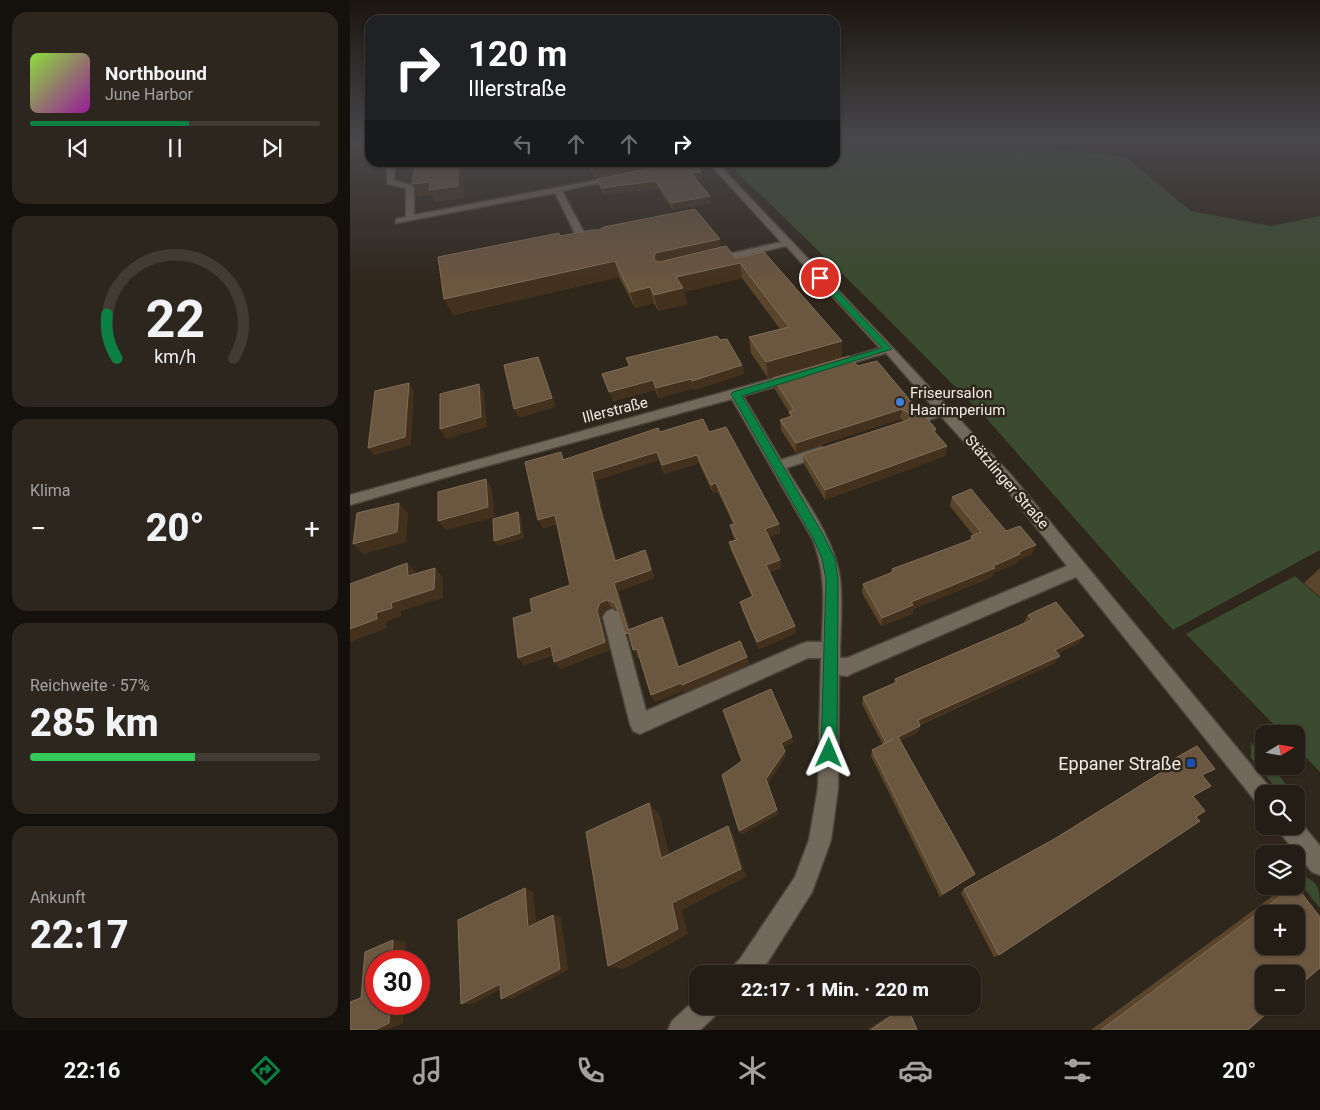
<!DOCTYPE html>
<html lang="de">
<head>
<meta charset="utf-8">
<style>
	body { margin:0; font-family:Roboto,sans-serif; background:#2c261e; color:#f1f3f6; height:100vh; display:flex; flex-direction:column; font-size:19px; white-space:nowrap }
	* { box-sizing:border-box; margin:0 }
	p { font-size:16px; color:#a3a2a0 }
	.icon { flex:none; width:28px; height:28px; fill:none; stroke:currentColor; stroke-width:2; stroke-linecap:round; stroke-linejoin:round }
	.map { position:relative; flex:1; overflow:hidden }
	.drawer { display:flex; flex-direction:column; gap:12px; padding:12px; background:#14100c; width:350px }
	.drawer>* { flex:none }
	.guide { position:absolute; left:15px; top:15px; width:475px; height:152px; border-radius:15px; box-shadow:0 1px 4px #0004,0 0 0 1px #413b34; background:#202124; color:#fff; overflow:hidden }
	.needle { width:32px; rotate:79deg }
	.controls { position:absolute; left:905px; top:725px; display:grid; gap:10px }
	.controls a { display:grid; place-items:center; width:50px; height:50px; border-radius:10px; background:#241d15; box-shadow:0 1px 4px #0004,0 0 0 1px #413b34; font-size:25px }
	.speed { position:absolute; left:15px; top:950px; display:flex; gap:10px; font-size:25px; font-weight:700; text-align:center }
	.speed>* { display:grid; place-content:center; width:65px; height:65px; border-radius:50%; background:#241d15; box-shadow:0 1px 4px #0004,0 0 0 1px #413b34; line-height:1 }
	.speed .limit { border:8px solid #d22; background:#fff; color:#111 }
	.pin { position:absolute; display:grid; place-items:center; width:42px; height:42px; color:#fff; margin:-21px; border:2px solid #fff; border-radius:50%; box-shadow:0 1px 5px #0007 }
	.me { position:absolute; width:55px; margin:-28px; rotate:1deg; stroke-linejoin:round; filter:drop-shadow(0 0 4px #0008) }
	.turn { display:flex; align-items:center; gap:18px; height:105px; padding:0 20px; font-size:22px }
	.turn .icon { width:65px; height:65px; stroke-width:2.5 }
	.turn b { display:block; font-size:35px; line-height:42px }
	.lanes { display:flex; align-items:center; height:48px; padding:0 20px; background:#0003; justify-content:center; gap:25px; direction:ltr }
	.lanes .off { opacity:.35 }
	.big { font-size:38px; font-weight:800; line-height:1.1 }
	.drawer .tile { flex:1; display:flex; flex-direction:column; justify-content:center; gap:8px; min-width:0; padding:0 18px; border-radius:15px; background:#2c261e }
	.drawer .dial { align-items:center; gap:0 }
	.dial svg { height:130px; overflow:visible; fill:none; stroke:#413b34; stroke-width:7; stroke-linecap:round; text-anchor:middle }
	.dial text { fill:#f1f3f6; stroke:none }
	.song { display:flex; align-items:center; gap:15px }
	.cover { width:60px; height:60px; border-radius:8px; background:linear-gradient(135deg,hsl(90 70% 55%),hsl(300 70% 35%)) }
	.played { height:5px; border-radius:2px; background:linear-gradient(90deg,#0b8043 55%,#413b34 55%) }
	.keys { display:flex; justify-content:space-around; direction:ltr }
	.heat { display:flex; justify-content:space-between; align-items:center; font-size:28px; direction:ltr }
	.charge { height:8px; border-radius:4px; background:linear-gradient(90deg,#34c759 57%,#413b34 0) }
	.trip { position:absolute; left:339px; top:965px; width:292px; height:50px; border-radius:15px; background:#241d15; box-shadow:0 1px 4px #0004,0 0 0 1px #413b34; font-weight:800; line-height:50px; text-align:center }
	.menu { display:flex; height:80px; justify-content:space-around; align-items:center; background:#0e0c08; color:#a3a2a0 }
	.menu .icon { width:35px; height:35px }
	.menu .active { color:#0b8043 }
	.menu b { font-size:22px; color:#f1f3f6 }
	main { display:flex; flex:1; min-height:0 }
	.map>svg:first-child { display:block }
</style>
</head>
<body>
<main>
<section class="drawer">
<div class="tile">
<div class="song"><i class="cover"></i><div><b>Northbound</b><p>June Harbor</p></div></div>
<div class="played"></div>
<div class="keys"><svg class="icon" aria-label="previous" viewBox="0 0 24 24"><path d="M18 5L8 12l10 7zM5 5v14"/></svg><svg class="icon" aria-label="pause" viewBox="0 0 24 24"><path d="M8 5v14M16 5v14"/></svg><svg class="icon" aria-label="next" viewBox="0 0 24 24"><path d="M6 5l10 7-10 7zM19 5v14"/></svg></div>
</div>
<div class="tile dial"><svg viewBox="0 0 100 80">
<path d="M14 69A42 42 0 1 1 86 69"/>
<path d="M14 69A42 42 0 0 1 8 42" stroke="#0b8043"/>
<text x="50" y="56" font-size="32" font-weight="700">22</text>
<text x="50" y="72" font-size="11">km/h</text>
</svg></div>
<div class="tile"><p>Klima</p>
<div class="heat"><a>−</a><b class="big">20°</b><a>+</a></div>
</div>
<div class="tile"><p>Reichweite · 57%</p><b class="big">285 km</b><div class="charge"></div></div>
<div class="tile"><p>Ankunft</p><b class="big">22:17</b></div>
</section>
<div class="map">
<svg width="970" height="1030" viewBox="0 0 970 1030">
	<rect width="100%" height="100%" fill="#30271c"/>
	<path fill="#3b4b30" d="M500,140H629L775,157L841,211L921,226L970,216V550L823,630L637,419L521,302L381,166L383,162H485V143Z
		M945,576L970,598V772L946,747V734H933L836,634Z
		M901,742L914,758V766H921L944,794H931L901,758Z
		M946,873C968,881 970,886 970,908L946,878Z"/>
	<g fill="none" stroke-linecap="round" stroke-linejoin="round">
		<defs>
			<path id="minor" d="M37,162H45L44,180L64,186V215L268,176L272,178L212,191L236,236H245L250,239C245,243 233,243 228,239L205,193L46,223V219L56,217V188L37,184Z
				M358,162H366L542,347L662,476L921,789L924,794H914V806L907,803L726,577L503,673L497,676L489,675L488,788L481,840L462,892L410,974H381L384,965L390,959L445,877L459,840L468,788L471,658H458L290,734L283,731L280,724L253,617L256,612L262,609L268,612L271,617L296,711L451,644L457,642H472C473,603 477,577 463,540L382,399L111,473L0,505V495L443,373L449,377L447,380L393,396L431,460L471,447L476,449L478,452L476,455L436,468C456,502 484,538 490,578C493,602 490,633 490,658H497L717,566L652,484L591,416L567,424L562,423L561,420L562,417L585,409L536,353L488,367H480L478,365L480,363L530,348L436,246L364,263L361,262V258L431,242Z
				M947,818L970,846V875L962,872L931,834L928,826H946Z
				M348,997V1006H370L366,1015L350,1030H318L322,1021Z"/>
		</defs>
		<use href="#minor" stroke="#4c453b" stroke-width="3"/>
		<use href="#minor" fill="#73685c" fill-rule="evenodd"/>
	</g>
	<path fill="#5a452c" d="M237,162H326L245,178Z
		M351,172L352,178L346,180L360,196L361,203L323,210L308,188L254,195L249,186L247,179Z
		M210,236L371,248L386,258L492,357L418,378L401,353L399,337L430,329L392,278L334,292L337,304L308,311L304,303L285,308L269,277L103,315Z
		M370,340L392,365L394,374L344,390L343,388L309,398L305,390L263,401L252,374L279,367L276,358Z
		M508,366L564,405L563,414L586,429L585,433L597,446L595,456L475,500L454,464L453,454L554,421L550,419L446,453L431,430L430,420L440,417L439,412L424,388L423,378Z
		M310,432H359L429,524L430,533L419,537L430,560L431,568L420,572L445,626L446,633L409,649L392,610L390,602L402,597L381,550L379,542L385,540L382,534L380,525L383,524L368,492L363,493L349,463L314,474L309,460L246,480L254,517L266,560L295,550L299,558L304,578L268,591L280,629L312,617L316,624L329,666L397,657L399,664L335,692L334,690L305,702L301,695L290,657L287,658L281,641L280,642L275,634L268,610L261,607L254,611L251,617L259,650L210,669L203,655L174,665L182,612L220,585L207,524L193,528L211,452L214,459Z
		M602,497L656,531L682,554L668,560L667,563L643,573L642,577L563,609L562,614L531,626L512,593L513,584L541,573L542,569L619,541L621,536L623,535L600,506Z
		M970,568V597L954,583Z
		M678,615L729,643L708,653L705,663L570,725V726L568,732L550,741L625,874L621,877L590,897L521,756L522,750L533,745L512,704L513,697L544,684L545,679L675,623L674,622Z
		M820,761L853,776L843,797L649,955L644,957L611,893L614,889L706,838L780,792L813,771L811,767Z
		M942,886H946L909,1019L898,1030H741L932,889Z
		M554,1006H557L567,1030H518Z"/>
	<path fill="#43311d" d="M20,141V156L0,159V144Z
		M108,162H114V198L85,202L81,195L68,197L62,184L80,182Z
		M174,162H212L176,168Z
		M260,162H326L245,178L242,166Z
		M351,172L352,178L342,180L341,173Z
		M306,181L308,188L254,195L252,188Z
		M360,196L361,203L323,210L322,203Z
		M370,239L372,254L309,268L304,260L305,253Z
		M265,261L269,277L103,315L94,299Z
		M390,263L392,278L334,292L337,304L308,311L304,295L326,277Z
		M300,287L304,303L285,308L280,292Z
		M492,341V357L418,378L416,362Z
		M188,357L192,366L206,407L169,418L164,409Z
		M392,365L394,374L344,390L342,381Z
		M341,379L343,388L309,398L306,388Z
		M303,380L305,390L263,401L259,392Z
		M59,383L64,391L61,445L24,455L18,448Z
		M129,384L134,393L137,427L96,439L90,429Z
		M564,405L563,415L561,418L560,409Z
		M552,409L550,419L446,453V443Z
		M597,446L595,456L475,500V490Z
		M307,452L309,460L246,480L254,517L269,569L265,561L250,508L242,472Z
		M347,455L349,463L314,474L312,465Z
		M136,479L142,489L145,517L96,530L88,521Z
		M366,483L368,492L363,493L361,485Z
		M49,503L58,513L56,542L13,554L3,544Z
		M168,512L171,517L174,538L148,546L144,541Z
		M205,515L209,523L193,528L188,520Z
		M429,524L430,533L416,538L415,529Z
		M686,545L682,554L668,560L667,563L643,573L642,577L563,609L562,614L531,626L532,618L561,602L643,566L669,552Z
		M295,550L299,558L304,578L268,591L282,637L278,630L264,583Z
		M430,560L431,568L417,573L416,565Z
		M57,563L66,572L67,585L58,576Z
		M85,568L93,577V598L51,611V616L36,622L37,628L0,642V629L26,613Z
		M257,600L261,607L254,611L251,617L259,650L210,669L204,662L247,610L250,603Z
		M312,617L316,624L332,674L328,667Z
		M445,626L446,633L409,649L407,642Z
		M279,633L283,640L280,642L275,634Z
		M734,636L729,643L701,657L705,650Z
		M201,646L207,653L174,665L168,658Z
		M287,649L291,656L287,658L283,650Z
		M710,656L705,663L566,726L568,720Z
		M397,657L399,664L335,692L334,690L305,702L301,695Z
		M570,726L568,732L546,743L548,737Z
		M442,737L443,743L432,748L431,743Z
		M435,751L436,756L418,784L416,779Z
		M299,803L310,815L322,867L311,858Z
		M427,810L429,814L391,835L389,831Z
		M378,826L384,836L396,877L332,910L338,934L274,969L258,966L322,903Z
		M625,874L621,877L590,897L593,894Z
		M175,888L183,892L187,929L178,927Z
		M203,915L211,917L218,970L161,999H151Z
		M43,940L56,942L55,961H42Z
		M150,984H160L123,1004H111Z
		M40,1004H53V1023L37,1030H25Z"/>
	<path fill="#6b5640" stroke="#806e59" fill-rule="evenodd" d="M0,140H20V141L0,144Z
		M65,162H108V186L79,190L80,182L62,184Z
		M240,162H260L242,166Z
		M330,162H344L351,172L341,173L360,196L322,203L306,181L252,188L247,179Z
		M345,209L370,239L305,253L304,260L309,262L376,246L386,258L414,252L492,341L416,362L399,337L439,327L390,263L326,277L333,288L304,295L300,287L280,292L265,261L94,299L88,257L209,233L210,236L242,230H249L254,227Z
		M367,336L370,340L377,339L392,365L342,381L341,379L306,388L303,380L259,392L252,374L280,366L276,358Z
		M499,356L508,366L527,361L564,405L560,409L562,414L568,416L573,414L586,429L583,430L597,446L475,490L453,454L558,420L561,415L552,409L446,443L430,420L442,416L439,412L444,410L423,378Z
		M188,357L202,398L164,409L154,365Z
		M59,383L55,437L18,448L25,391Z
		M129,384L131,417L90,429V394Z
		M353,419L359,432L376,427L429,524L415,529L430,560L416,565L445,626L407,642L390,602L403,596L379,542L387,540L380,525L385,524L366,483L361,485L347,455L312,465L307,452L242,472L250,508L265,561L295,550L301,570L264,583L278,630L312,617L328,667L390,641L397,657L332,685L331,683L301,695L287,649L283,650L279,633L275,634L265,603L257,600L250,603L247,610L255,642L204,662L201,646L168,658L163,618L182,612L180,599L220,585L205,515L188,520L175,462L211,452L213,460L308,428L310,432Z
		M136,479L138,507L88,521V492Z
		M621,489L656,531L670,526L686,545L669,552L670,554L643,566L645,568L561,602L563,605L532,618L513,584L543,572L542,569L623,539L621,536L631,532L602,497Z
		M49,503L47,532L3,544L7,513Z
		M168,512L170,533L144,541L143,519Z
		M57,563L58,576L85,568L84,589L41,603L42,608L26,613L27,619L0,629V584Z
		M706,602L734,636L705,650L710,656L568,720L570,726L548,737L625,874L593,894L522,750L543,739L536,743L513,697L547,682L545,679L682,620L678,615Z
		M421,689L442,737L431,743L435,751L416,779L427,810L389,831L372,775L392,761L373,710Z
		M847,746L865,769L852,775L861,786L843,796L855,811L846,817L850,821L649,955L614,889L706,838L780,792L823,765L820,761Z
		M299,803L311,858L378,826L391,869L322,903L328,929L258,966L236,832Z
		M944,886H946L970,917V968L946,988V974H914V1006H925L898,1030H751ZM914,914H946V946H914Z
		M175,888L178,927L203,915L210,969L151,999L150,984L111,1004L108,920Z
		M43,940L42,961H26V1004H40L39,1023L25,1030H0V1002L11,998L15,952Z
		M556,1006H557L567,1030H521Z"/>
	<linearGradient id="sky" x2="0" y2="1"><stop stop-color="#1a150f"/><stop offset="0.49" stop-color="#48474b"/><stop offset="1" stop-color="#48474b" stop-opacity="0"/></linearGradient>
	<rect width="970" height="284" fill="url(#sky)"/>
	<path fill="#0b8043" stroke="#07532c" d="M467,276H473L542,349L392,396L474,536L485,559L488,579L487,753L484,759L479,761L473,759L471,753L476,579L472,559L464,540L381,394L383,392L532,348L467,279Z"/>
	<circle fill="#3f7fe0" stroke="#30271c" stroke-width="2" cx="550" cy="402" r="5"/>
	<rect fill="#1a4fb4" stroke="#30271c" stroke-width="2" x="836" y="758" width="10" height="10" rx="2.5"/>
	<g text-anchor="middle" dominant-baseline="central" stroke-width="5" stroke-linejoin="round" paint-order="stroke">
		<g font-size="15" fill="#f2ebe4" stroke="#30271c" text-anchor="start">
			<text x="560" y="393">Friseursalon<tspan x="560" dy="17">Haarimperium</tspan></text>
		</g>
		<g font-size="15" fill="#f2ebe4" stroke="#30271c">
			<text transform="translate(265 410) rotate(-14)">Illerstraße</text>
			<text transform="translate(657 482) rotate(49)">Stätzlinger Straße</text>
		</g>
		<g font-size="18" fill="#f2ebe4" stroke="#30271c" text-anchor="end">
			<text x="831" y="763">Eppaner Straße</text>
		</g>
	</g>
</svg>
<div class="controls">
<a><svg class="needle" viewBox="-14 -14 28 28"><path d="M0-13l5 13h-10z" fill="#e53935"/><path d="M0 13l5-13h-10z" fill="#a3a2a0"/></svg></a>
<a><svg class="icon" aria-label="search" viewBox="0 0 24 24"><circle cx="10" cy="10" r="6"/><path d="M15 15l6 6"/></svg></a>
<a><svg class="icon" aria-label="layers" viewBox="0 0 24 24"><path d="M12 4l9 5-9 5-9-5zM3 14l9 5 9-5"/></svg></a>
<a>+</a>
<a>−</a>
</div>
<div class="speed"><div class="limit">30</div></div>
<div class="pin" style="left:470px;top:278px;background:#d93025"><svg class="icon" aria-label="arrive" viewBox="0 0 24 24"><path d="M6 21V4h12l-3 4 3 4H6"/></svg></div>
<svg class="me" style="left:479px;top:753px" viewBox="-20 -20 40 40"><path d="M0-17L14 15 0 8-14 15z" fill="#0b8043" stroke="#fff" stroke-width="4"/></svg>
<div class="trip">22:17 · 1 Min. · 220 m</div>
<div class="guide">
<div class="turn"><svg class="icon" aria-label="right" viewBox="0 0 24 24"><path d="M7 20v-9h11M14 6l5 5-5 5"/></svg><div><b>120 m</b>Illerstraße</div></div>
<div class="lanes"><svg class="icon off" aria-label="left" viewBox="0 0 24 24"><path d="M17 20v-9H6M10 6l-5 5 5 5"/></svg><svg class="icon off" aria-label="ahead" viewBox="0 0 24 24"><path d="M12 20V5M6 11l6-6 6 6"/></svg><svg class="icon off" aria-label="ahead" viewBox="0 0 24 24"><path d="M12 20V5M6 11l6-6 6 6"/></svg><svg class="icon" aria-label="right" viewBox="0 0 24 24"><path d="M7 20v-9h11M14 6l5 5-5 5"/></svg></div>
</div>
</div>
</main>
<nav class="menu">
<b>22:16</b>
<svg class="icon active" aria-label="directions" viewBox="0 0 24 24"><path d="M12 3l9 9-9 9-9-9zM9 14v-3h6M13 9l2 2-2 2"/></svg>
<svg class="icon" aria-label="music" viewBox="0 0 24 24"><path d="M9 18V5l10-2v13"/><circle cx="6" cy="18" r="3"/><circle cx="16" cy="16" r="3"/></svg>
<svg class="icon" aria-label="phone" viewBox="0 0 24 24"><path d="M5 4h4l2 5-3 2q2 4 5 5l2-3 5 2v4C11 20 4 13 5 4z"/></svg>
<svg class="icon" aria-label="climate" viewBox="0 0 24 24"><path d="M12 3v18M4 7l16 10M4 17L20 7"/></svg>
<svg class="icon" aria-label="car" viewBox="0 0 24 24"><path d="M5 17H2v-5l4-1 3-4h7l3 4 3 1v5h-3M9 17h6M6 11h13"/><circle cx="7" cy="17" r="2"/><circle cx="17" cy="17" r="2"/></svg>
<svg class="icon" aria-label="filters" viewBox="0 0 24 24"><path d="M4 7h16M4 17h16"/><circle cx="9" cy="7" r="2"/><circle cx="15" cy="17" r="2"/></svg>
<b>20°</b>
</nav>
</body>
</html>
